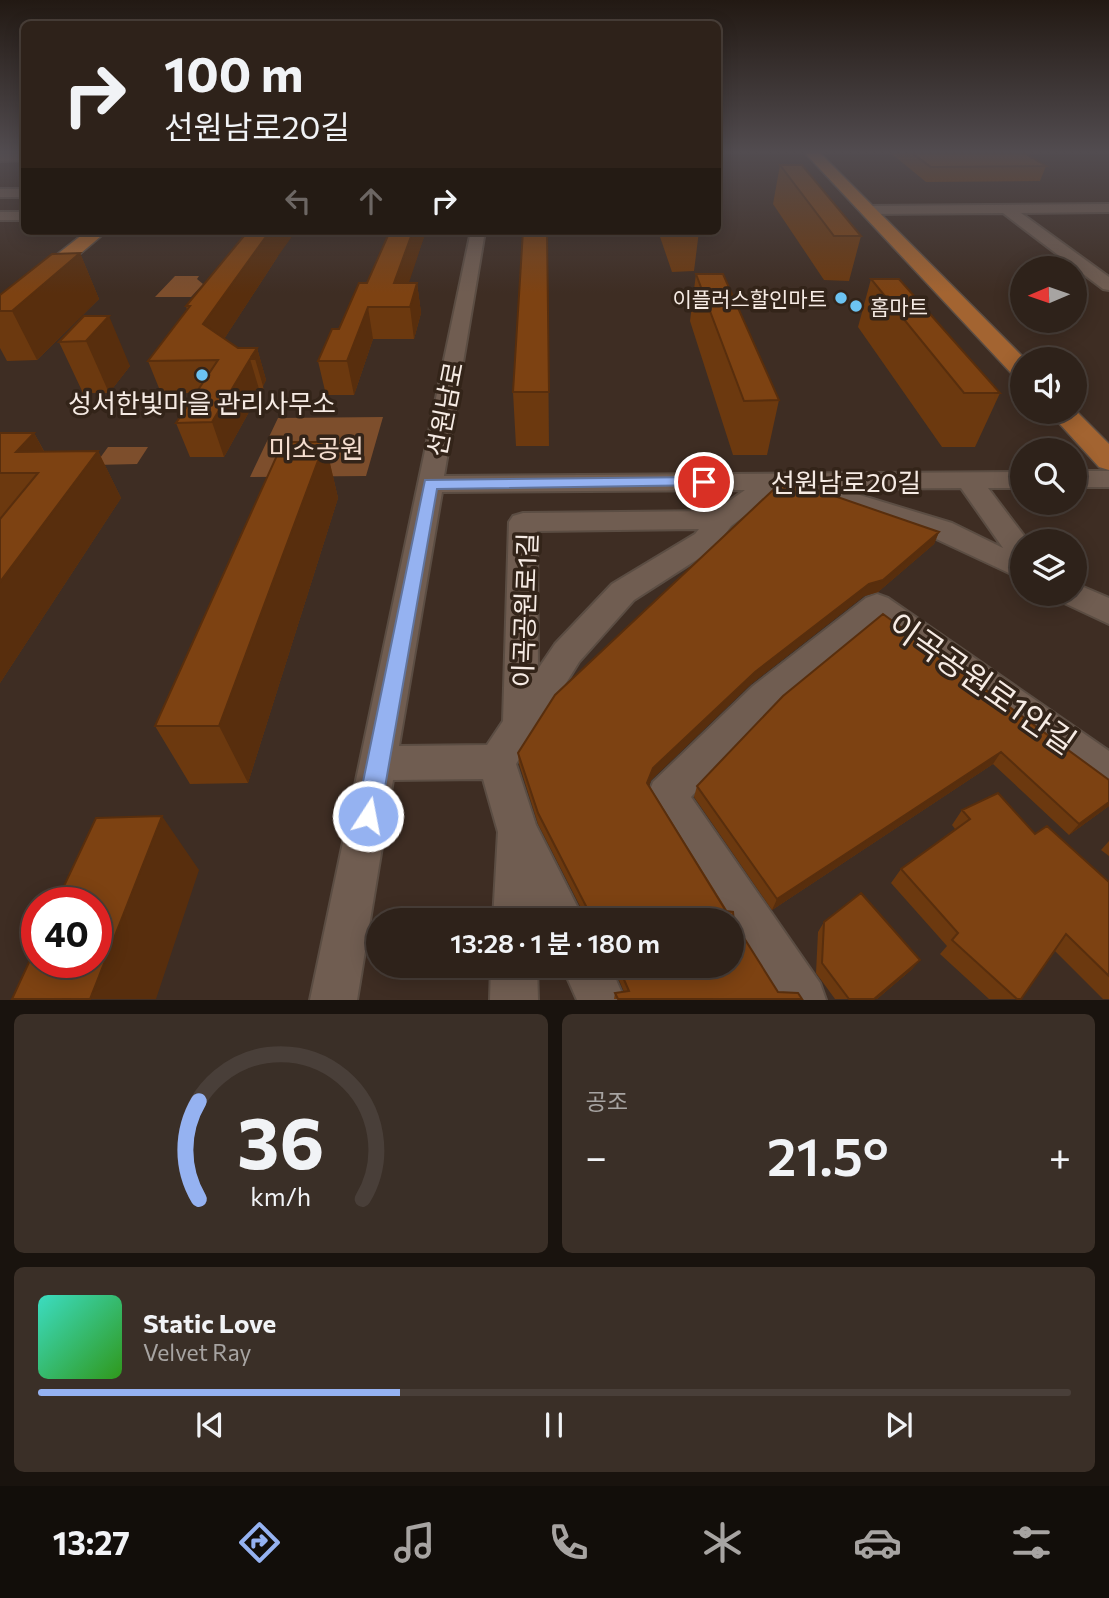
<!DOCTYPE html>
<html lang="ko">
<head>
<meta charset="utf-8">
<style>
	body { margin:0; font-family:Commissioner,"Noto Sans KR",sans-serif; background:#3a2f27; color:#f1f3f6; height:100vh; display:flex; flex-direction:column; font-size:26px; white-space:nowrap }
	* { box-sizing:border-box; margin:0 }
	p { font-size:23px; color:#a7a4a2 }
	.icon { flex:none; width:38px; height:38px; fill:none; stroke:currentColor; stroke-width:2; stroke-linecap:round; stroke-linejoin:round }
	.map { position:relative; height:1000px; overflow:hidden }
	.panel { display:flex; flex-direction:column; gap:14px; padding:14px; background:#19130e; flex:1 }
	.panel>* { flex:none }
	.hud { position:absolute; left:21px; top:21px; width:700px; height:214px; border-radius:10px; box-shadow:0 4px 18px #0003,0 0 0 2px #493f39; background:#2e221a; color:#f1f3f6; overflow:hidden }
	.needle { width:46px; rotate:268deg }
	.buttons { position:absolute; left:1010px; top:256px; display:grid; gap:14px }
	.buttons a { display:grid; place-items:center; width:77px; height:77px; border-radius:50%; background:#2e221a; box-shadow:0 4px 18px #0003,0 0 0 2px #493f39; font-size:35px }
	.speed { position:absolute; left:21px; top:887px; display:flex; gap:14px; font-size:35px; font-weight:700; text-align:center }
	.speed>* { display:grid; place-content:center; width:91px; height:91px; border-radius:50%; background:#2e221a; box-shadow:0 4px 18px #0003,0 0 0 2px #493f39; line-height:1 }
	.speed .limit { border:10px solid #d22; background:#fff; color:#111 }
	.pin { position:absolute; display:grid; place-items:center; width:60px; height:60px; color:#fff; margin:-30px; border:4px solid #fff; border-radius:50%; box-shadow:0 2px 7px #0007 }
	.me { position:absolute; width:77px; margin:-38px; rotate:11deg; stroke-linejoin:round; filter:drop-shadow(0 0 5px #0008) }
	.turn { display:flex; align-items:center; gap:24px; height:147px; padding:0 28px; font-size:32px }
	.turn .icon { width:91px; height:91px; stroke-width:2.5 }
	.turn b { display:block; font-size:49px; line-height:60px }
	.lanes { display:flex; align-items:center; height:66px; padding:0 28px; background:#0003; justify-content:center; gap:35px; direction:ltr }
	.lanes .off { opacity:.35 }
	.big { font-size:52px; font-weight:600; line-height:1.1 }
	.panel .widget { flex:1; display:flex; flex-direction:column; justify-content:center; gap:10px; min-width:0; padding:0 24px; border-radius:10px; background:#3a2f27 }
	.panel .dial { align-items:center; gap:0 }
	.dial svg { height:182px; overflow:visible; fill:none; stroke:#493f39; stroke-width:7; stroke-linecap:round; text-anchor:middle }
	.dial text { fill:#f1f3f6; stroke:none }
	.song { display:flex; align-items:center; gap:21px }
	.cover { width:84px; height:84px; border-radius:10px; background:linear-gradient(135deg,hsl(170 70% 55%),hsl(110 70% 35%)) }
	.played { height:7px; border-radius:4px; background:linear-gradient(90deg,#95b2f1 35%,#493f39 35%) }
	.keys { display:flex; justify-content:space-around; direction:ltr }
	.heat { display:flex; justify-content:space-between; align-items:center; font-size:38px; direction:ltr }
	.panel .tiles { flex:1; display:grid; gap:14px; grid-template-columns:1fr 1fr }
	.widget:last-child { grid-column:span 2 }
	.trip { position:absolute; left:366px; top:908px; width:378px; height:70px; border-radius:35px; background:#2e221a; box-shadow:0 4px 18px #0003,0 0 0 2px #493f39; font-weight:600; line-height:70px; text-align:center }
	.tabs { display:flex; height:112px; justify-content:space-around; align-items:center; background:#120e0a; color:#a7a4a2 }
	.tabs .icon { width:49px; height:49px }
	.tabs .on { color:#95b2f1 }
	.tabs b { font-size:32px; color:#f1f3f6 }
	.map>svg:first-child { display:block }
</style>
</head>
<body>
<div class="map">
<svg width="1109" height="1000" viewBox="0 0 1109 1000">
	<rect width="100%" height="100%" fill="#3e2d23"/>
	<path fill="#7d4e2c" d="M175,276H199L197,279L203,284L191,297H155Z
		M383,417L366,476L250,477L278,418Z
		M108,447H148L137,464L95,465Z"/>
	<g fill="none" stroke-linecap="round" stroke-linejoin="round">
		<defs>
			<path id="minor" d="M0,153L24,154V160L0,161Z
				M0,189H24V197H0Z
				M1109,204V212L1021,213L1109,277V290L1103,289L1003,213L867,214L860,210L867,206Z
				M0,212H24V220H0Z
				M471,231H485L444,476L1022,472V488H988L1028,541H1022V579L932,537L788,490L763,502L731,526L715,548L634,600L579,662L516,764L536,825L584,920H539L537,915V920H493L498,832L483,779L393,780L357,1000H310ZM961,488L1003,548L952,523L840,489ZM745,490L715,511L523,513L513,516L509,522L503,721L487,745L399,746L442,492ZM699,529L695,534L612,584L555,644L538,669L537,531Z
				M1074,471H1109V487H1074Z
				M1074,583L1109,598V624L1060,601L1056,593H1074Z
				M877,594L888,598L1109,751V789L1096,784L878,623L777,706L691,797L820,983L826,1000H775L732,931V920H725L648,795L653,782L753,686L866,598Z
				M491,966H537L538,1000H490Z
				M562,966H610L625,1000H577Z"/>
			<path id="major" d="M805,153H820L1025,359H1022V377L1013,375Z
				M87,231H107L8,315L0,317V299Z
				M1074,409L1109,444V470L1099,467L1048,411Z"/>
		</defs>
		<use href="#minor" stroke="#5b4d43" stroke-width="4"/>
		<use href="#major" stroke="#5b4d43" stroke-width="3"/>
		<use href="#minor" fill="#705d51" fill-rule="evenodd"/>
		<use href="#major" fill="#a36431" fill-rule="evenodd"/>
	</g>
	<path fill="#6c390f" d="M892,153H1024L1046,166L1040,181L926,182L892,154Z
		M780,165L861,236L849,281L824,280L773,204Z
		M390,231H426L408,283H417L421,313L414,339H373L354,395H326L318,361L367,283Z
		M547,231L549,446H516L513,392Z
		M658,231H699L694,271L672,272Z
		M80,253L99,299L37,360L7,361L0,348V295Z
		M278,256L224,339L238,348H257L266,380L263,386L264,392H260L224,457H190L176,423L196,393H161L148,361L187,310L186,306Z
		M696,274L779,400L767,455H733L690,321Z
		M871,279L1000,393L975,447H942L858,327Z
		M84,316L130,366L109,393H83L59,342Z
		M0,433H34L44,451H98L121,498L0,683Z
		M325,442L338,498L248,783L190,784L155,726Z
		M939,532L934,544L878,592L864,596L751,684L651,780L649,785L778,992L802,999H614L615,993L624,992L613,966H732V920H575V912H583L538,824L519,764L518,753Z
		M883,614L1109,806L1069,835L993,764L772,910L694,797L697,786Z
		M962,810L1035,834L1109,882V999H1103L1055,951L1021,999H989L940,954L947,946L891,883L901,869L955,829L952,825Z
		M1109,841V856L1101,850Z
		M824,922L920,960L911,970L877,999H835L816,973L818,932Z"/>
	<path fill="#582e0d" d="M270,231H296L278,256L213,356L203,324Z
		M413,231H426L401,307L394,283Z
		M80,253L99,299L37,360L12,311Z
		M417,283L421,313L414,339L410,307Z
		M368,307L373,339L354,395L347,361Z
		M109,316L130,366L109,393L86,341Z
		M257,348L266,380L263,386L255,359L251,357Z
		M250,359L260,392L224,457L212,422Z
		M34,433L59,480L38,473L16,452Z
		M325,442L338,498L248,783L219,726Z
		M98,451L121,498L0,683V582Z
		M939,532L934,544L878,592L864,596L751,684L651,780L646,794L647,783L653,768L755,672L869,584Z
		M1001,752L993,764L772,910L777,899Z
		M1109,802V806L1069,835L1079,824Z
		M162,816L199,870L156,999H90Z
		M920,960L911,970L877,999H874Z"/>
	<path fill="#7d4212" stroke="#582e0d" stroke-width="2" d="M912,153H1024L1046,166L931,167Z
		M780,165H802L861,236H834Z
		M248,231H270L203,324L238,348H257L251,357L255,359H250L212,422L176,423L218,360L148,361L190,306H186Z
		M390,231H413L394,283H417L410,307H368L347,361H318L332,329H339L359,283H367Z
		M523,231H547L549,392H513Z
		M80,253L12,311H0V295L52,254Z
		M696,274H723L779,400L744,401Z
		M871,279H899L1000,393H964Z
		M84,316H109L86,341L59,342Z
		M0,433H34L16,452L98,451L0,582V519L38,473H0Z
		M283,442H325L219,726H155Z
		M791,481L939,532L883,580L869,584L755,672L653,768L647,783L726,911L733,912L734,922L778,992L798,993L802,999H618L615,993L629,991L618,966H732V920H579L575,912H585L587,908L538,813L518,753L555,695L773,490Z
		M883,614L1109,780V802L1079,824L1001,752L777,899L697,786L783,696Z
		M998,793L1035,834L1047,826L1109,882V976L1066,934L1021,999H1017L952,940L958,933L901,869L970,819L962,810Z
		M162,816L90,999H12L37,945V962H96V903H56L96,818Z
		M861,893L920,960L874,999H849L822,963L824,922Z"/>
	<linearGradient id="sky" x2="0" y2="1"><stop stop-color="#221913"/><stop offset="0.52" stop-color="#524c50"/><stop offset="1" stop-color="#524c50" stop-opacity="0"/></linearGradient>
	<rect width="1109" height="293" fill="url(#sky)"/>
	<path fill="#95b2f1" stroke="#61749d" stroke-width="2" d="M704,477L709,478L712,482L709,485L437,489L380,816L376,825L368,828L359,825L356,816L425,480Z"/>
	<g fill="#6cc3f2" stroke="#332419" stroke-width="2.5">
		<circle cx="841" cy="298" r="7"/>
		<circle cx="856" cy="306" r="7"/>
		<circle cx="202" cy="375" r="7"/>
	</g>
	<g text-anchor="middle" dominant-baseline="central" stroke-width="7" stroke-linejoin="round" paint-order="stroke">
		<g font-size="21" fill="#f6ebe4" stroke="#332419" text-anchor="end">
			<text x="827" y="298">이플러스할인마트</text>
			<text x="870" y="306" text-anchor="start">홈마트</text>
		</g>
		<g font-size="26" fill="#f6ebe4" stroke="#332419">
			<text x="202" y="402">성서한빛마을 관리사무소</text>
		</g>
		<g font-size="26" fill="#f6ebe4" stroke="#332419">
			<text transform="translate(444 409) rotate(-79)">선원남로</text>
			<text x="846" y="481">선원남로20길</text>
			<text transform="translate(524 610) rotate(-88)">이곡공원로1길</text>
		</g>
		<g font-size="26" fill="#f4ddcf" stroke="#332419">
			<text x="316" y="447">미소공원</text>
		</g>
		<g font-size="32" fill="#f6ebe4" stroke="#332419">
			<text transform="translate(983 682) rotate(35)">이곡공원로1안길</text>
		</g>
	</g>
</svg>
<div class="buttons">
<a><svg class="needle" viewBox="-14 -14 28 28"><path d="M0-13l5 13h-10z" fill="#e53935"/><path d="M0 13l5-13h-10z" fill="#a7a4a2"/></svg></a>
<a><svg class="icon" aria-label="sound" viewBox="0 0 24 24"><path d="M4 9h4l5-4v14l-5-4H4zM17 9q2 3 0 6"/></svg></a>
<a><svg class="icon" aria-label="search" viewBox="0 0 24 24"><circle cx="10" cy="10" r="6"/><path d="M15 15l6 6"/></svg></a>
<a><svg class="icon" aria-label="layers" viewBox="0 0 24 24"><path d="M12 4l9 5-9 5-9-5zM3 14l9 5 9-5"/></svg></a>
</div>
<div class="speed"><div class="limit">40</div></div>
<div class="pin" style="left:704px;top:482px;background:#d93025"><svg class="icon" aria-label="arrive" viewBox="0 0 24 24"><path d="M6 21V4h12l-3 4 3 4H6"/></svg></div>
<svg class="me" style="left:368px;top:816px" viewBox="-20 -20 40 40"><circle r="17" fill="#95b2f1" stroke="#fff" stroke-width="3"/><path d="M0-11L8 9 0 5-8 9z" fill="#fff"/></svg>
<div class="trip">13:28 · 1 분 · 180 m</div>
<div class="hud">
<div class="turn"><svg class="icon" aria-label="right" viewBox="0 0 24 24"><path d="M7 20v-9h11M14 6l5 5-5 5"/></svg><div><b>100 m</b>선원남로20길</div></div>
<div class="lanes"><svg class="icon off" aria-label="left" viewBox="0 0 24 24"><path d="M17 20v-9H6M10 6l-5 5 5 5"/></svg><svg class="icon off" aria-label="ahead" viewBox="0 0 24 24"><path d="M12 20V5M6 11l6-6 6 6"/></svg><svg class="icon" aria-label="right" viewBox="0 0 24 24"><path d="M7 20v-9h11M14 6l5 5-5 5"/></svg></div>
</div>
</div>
<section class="panel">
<div class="tiles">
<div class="widget dial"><svg viewBox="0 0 100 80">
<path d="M14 69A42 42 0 1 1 86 69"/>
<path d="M14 69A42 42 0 0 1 14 26" stroke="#95b2f1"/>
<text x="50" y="56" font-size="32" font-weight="700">36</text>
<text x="50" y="72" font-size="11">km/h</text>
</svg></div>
<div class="widget"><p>공조</p>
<div class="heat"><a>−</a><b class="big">21.5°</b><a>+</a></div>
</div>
<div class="widget">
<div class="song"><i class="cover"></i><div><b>Static Love</b><p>Velvet Ray</p></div></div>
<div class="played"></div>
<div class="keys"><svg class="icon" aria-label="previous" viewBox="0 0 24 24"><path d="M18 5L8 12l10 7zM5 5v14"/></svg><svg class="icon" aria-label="pause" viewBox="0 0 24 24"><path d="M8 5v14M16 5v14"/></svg><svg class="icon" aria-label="next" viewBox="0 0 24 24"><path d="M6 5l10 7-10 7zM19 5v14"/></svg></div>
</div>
</div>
</section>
<nav class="tabs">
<b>13:27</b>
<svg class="icon on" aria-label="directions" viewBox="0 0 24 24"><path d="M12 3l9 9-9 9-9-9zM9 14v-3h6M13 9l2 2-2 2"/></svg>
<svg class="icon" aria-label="music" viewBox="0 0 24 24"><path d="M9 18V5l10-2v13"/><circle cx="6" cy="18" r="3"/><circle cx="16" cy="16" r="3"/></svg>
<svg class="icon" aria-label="phone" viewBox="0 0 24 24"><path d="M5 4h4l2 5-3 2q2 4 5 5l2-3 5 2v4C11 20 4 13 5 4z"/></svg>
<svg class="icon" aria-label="climate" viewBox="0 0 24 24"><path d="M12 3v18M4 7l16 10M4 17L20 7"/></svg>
<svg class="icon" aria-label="car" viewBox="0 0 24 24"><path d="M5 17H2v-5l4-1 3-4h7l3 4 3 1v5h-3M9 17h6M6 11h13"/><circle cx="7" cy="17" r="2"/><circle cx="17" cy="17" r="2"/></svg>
<svg class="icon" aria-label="filters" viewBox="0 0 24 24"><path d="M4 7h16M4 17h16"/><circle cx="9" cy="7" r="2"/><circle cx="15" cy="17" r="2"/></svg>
</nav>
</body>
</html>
